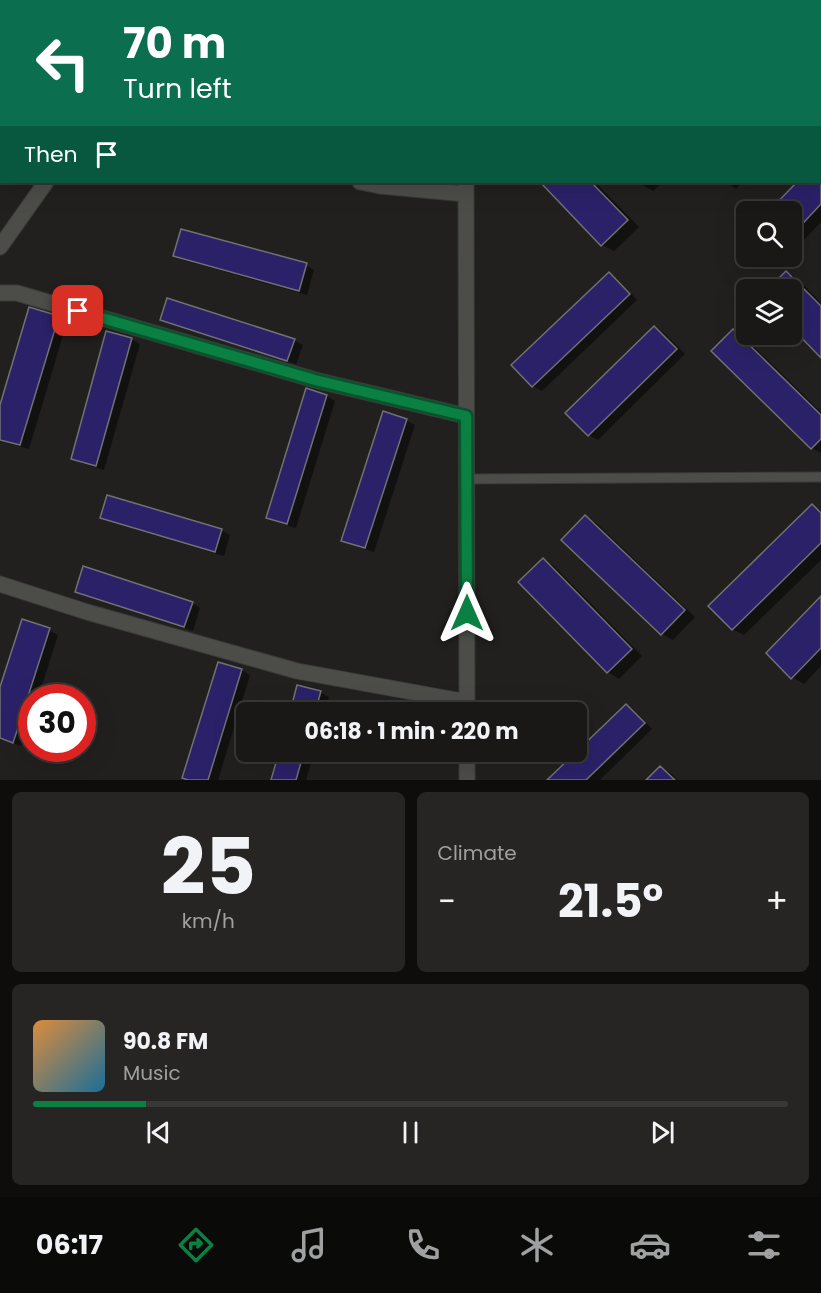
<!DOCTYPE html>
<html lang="en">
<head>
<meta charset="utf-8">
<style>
	body { margin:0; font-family:Poppins,sans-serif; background:#262523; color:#f1f3f6; height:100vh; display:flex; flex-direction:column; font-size:22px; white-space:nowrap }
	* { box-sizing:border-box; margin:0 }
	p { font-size:20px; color:#9fa0a1 }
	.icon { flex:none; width:33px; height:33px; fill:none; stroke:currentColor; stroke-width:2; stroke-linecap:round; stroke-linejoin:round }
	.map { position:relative; height:780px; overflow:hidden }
	.panel { display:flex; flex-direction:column; gap:12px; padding:12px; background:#0e0d0c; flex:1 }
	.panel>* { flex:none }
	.hud { position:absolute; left:0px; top:0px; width:822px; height:183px; box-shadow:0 6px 24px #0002,0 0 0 2px #373735; background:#0b6e4f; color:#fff; overflow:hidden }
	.buttons { position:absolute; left:736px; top:201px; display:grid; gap:12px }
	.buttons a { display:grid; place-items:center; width:66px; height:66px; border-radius:9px; background:#191816; box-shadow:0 6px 24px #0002,0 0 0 2px #373735; font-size:30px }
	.speed { position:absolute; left:18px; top:684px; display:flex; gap:12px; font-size:30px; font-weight:700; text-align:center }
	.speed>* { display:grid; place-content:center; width:78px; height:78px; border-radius:50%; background:#191816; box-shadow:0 6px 24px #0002,0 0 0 2px #373735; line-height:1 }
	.speed .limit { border:9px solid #d22; background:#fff; color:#111 }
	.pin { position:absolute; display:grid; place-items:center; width:51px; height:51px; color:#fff; margin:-26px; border-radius:12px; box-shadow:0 3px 9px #0006 }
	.me { position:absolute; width:66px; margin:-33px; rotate:0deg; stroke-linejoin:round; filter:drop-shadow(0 0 4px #0008) }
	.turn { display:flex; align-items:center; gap:21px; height:126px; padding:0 24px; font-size:27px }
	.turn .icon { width:78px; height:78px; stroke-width:2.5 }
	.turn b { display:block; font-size:42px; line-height:51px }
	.then { display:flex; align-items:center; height:57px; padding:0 24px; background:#0003; gap:12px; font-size:22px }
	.big { font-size:45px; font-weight:700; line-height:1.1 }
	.panel .widget { flex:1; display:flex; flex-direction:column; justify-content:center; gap:9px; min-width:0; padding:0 21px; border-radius:9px; background:#262523 }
	.panel .dial { align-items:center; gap:0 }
	.dial b { font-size:78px; line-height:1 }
	.song { display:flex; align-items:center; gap:18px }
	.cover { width:72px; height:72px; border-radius:9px; background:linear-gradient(135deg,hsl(30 70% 55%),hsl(200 70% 35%)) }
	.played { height:6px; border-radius:3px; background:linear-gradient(90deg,#0b8043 15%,#373735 15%) }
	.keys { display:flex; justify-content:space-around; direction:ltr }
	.heat { display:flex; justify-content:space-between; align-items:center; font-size:33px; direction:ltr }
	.panel .tiles { flex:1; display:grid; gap:12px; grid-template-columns:1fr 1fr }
	.widget:last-child { grid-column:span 2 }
	.trip { position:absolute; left:236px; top:702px; width:351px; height:60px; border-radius:9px; background:#191816; box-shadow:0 6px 24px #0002,0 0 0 2px #373735; font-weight:700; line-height:60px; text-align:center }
	.dock { display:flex; height:96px; justify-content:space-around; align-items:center; background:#0a0a09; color:#9fa0a1 }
	.dock .icon { width:42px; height:42px }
	.dock .current { color:#0b8043 }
	.dock b { font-size:27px; color:#f1f3f6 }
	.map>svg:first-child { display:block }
</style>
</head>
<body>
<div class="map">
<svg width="821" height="780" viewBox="0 0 821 780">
	<rect width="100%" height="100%" fill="#21201e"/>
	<path fill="#0007" d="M576,0H609L608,2H578Z
		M788,0H821V4L820,2H789Z
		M821,158V222L798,246L792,243V212H770L799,182H820Z
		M542,182H595L639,227L614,251L602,245Z
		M640,182H663L653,191L644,186Z
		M726,182H743L736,189Z
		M174,255L306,265L314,270L307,295L183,260Z
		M787,272L798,279L821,303V356L792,326V290Z
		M609,274L617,279L637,300L542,391L533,386L513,365Z
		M58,317L67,322L29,449L0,441V411Z
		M162,319L294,340L303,345L296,364L170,324Z
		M655,327L663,332L685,354L598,440L589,435L567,413Z
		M733,330L744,337L821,412V453L812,448Z
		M131,339L140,344L104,470L81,463L72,458Z
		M307,390L327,396L335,401L296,528L276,522L268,517Z
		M406,420L415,425L374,552L351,545L343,540Z
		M813,506L821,511V560L744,635L732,629Z
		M102,517L221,530L230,535L224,556L110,522Z
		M585,517L596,523L695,617L673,640L662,634Z
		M543,560L554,566L642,656L619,679L608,672L520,582Z
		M77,591L192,603L200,608L193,631L85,596Z
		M821,598V666L804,684L792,677Z
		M23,621L49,630L58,635L38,698H32V716L22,746L0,739V692Z
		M219,663L242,670L250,675L218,780H188L184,778Z
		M298,687L321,693L329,697L325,712H291Z
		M626,705L634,710L652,729L600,780H550Z
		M280,752H314L306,780H273Z
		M660,768L672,774L678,780H648Z"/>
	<path fill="#2b2169" stroke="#717174" stroke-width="1.5" d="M821,156V204L792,235V212H768L797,182H820Z
		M540,182H591L628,220L601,246Z
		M181,229L307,263L299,291L173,256Z
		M786,271L821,306V358L792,328V290H767Z
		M609,272L630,294L532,387L511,365Z
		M167,298L295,339L287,361L160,320Z
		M29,307L59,316L20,445L0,440V405Z
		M654,326L677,349L588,436L565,413Z
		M733,329L821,415V439L811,449L711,351Z
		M106,331L132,338L96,466L71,459Z
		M306,388L327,395L287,524L266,518Z
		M383,411L407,419L365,548L341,541Z
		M107,495L222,529L215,552L100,518Z
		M812,504L821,513V543L732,630L708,606Z
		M585,515L685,610L661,635L561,540Z
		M543,558L632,649L607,673L518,582Z
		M83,566L193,602L184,627L75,592Z
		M821,596V648L791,679L766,653Z
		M22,619L50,628L13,743L0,738V687Z
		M218,662L242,669L208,780H188L182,778Z
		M297,685L321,691L315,712H290Z
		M626,704L645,723L586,780H547Z
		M279,752H304L296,780H271Z
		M660,766L675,780H646Z"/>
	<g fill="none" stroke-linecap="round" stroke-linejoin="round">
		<defs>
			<path id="service" d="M466,479L821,477"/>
			<path id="minor" d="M463,0V2
				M170,2L171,0
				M820,47H821
				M360,182L380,186L466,194
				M466,182L467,712
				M0,247L46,182
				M0,293H17L315,380L466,416
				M0,584L87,612L297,671L467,702
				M467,752V780"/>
		</defs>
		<use href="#service" stroke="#3a3a38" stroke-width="11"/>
		<use href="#minor" stroke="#3a3a38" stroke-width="17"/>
		<use href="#service" stroke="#4c4c49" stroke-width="9"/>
		<use href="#minor" stroke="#4c4c49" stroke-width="15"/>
	</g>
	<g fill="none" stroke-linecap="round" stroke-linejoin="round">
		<defs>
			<path id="route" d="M78,311L315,380L466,416L467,613"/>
		</defs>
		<use href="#route" stroke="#07532c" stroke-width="15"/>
		<use href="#route" stroke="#0b8043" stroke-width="10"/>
	</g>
</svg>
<div class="buttons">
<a><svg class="icon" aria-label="search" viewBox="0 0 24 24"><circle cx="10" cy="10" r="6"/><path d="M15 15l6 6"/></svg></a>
<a><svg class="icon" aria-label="layers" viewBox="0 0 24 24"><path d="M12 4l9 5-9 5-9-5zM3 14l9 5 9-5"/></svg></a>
</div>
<div class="speed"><div class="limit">30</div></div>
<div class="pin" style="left:78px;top:311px;background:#d93025"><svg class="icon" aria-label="arrive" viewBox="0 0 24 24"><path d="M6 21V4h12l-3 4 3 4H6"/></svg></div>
<svg class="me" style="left:467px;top:613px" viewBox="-20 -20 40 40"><path d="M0-17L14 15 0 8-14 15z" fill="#0b8043" stroke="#fff" stroke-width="4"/></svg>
<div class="trip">06:18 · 1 min · 220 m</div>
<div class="hud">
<div class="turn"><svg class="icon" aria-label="left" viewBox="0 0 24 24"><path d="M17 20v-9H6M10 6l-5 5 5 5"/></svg><div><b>70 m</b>Turn left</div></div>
<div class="then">Then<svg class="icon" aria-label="arrive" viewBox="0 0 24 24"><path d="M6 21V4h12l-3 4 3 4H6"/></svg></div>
</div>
</div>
<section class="panel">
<div class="tiles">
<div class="widget dial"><b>25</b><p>km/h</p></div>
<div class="widget"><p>Climate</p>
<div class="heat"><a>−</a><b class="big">21.5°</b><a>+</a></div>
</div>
<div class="widget">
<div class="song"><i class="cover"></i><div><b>90.8 FM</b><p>Music</p></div></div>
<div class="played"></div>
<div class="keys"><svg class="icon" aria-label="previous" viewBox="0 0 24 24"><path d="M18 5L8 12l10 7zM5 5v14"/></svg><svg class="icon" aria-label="pause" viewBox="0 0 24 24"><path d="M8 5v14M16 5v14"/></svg><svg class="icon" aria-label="next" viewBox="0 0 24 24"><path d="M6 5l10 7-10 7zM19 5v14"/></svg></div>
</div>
</div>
</section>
<nav class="dock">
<b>06:17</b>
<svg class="icon current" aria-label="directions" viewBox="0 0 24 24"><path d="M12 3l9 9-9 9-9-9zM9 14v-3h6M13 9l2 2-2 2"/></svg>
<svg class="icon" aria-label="music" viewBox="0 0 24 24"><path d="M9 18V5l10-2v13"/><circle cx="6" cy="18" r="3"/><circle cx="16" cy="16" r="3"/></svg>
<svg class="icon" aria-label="phone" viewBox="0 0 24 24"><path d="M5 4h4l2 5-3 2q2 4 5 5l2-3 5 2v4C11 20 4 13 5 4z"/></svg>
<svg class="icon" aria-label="climate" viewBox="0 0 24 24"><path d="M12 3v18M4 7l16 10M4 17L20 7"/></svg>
<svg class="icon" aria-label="car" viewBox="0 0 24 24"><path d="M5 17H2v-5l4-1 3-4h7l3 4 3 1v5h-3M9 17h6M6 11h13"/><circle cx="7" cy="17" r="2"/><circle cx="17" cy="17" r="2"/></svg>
<svg class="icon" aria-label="filters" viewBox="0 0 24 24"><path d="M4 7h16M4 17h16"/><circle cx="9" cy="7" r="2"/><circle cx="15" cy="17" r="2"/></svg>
</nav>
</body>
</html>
